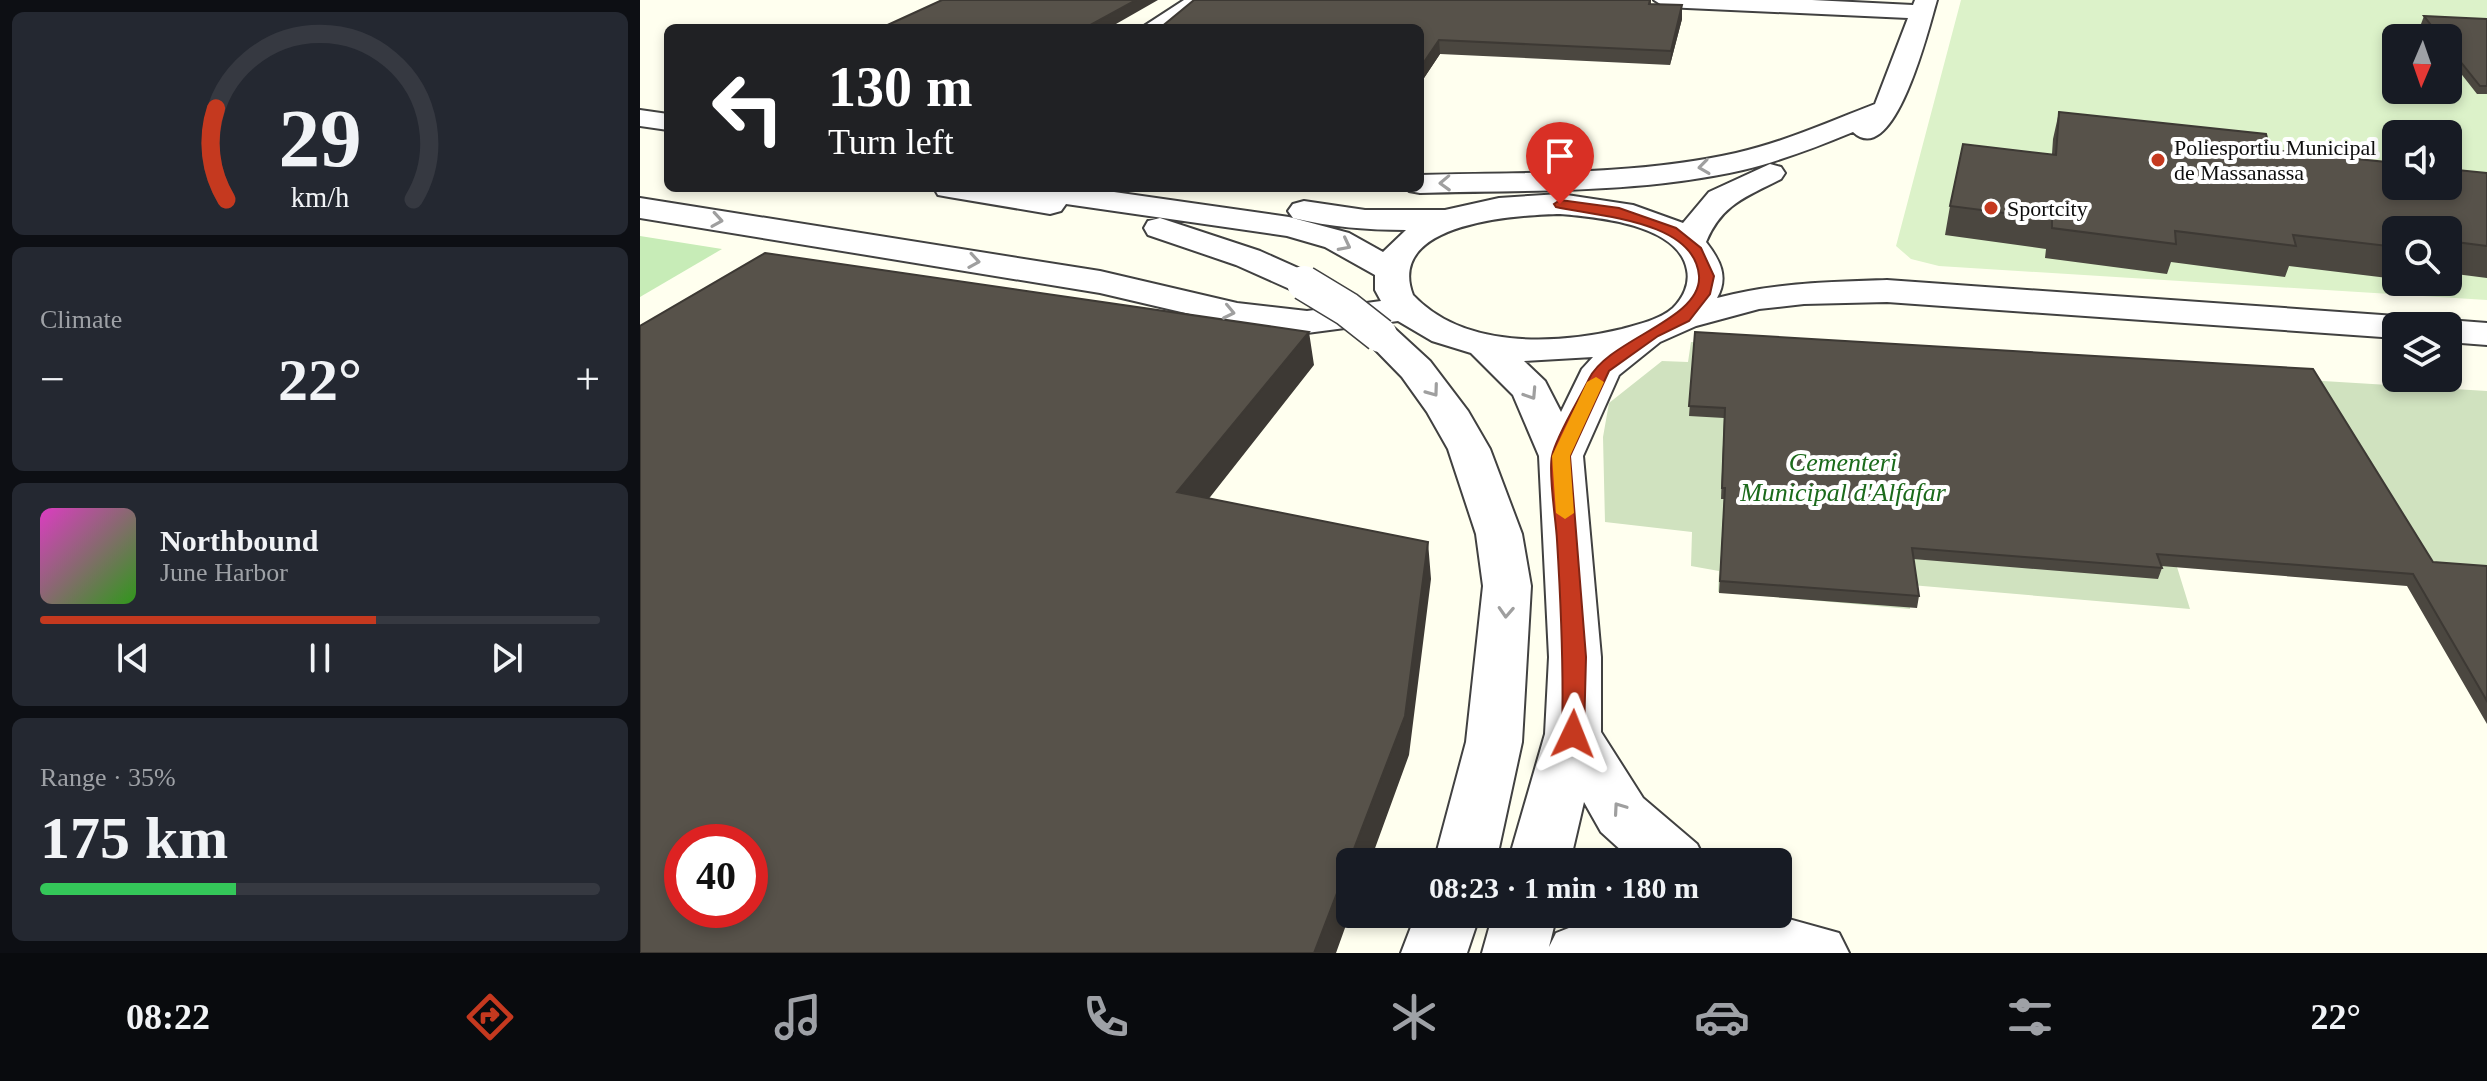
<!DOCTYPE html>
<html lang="en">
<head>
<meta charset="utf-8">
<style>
	body { margin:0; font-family:Georgia,serif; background:#242831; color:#f1f3f6; height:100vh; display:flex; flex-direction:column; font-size:30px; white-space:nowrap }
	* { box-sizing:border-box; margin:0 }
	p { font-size:26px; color:#9ea1a6 }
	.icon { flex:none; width:44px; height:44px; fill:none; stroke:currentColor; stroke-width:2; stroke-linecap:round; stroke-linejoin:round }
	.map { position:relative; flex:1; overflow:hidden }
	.drawer { display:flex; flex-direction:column; gap:12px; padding:12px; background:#0d0f14; width:640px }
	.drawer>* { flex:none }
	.banner { position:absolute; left:24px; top:24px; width:760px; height:168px; border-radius:12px; box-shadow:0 4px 12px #0003; background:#202124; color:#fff; overflow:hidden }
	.needle { width:52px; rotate:182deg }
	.buttons { position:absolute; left:1742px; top:24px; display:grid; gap:16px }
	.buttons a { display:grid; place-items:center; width:80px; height:80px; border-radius:12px; background:#171b24; box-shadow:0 4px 12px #0003; font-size:40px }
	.speed { position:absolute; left:24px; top:824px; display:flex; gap:16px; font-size:40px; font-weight:700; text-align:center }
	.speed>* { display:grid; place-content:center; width:104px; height:104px; border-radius:50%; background:#171b24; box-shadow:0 4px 12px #0003; line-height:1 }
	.speed .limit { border:12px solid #d22; background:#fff; color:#111 }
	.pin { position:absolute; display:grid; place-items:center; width:68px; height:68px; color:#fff; margin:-82px -34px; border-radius:50% 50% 50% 0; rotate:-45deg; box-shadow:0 0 8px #0007 }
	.pin .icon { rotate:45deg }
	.me { position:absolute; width:88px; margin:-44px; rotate:2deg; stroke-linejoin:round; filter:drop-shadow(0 0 6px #0008) }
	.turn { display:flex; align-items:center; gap:28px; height:168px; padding:0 32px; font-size:36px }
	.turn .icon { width:104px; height:104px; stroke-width:2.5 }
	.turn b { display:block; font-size:56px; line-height:68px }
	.big { font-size:60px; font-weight:700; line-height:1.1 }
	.drawer .widget { flex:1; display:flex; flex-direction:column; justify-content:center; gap:12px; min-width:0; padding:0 28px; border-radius:12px; background:#242831 }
	.drawer .dial { align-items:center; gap:0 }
	.dial svg { height:208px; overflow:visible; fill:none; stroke:#363941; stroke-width:7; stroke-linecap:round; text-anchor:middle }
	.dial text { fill:#f1f3f6; stroke:none }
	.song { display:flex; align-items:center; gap:24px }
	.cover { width:96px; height:96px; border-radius:12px; background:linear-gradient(135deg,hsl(310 70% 55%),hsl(110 70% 35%)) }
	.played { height:8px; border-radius:4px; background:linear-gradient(90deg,#c5391f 60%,#363941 60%) }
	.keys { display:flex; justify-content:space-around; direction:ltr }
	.heat { display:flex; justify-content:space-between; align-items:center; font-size:44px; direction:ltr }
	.charge { height:12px; border-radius:6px; background:linear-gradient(90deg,#34c759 35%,#363941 0) }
	.trip { position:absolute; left:696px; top:848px; width:456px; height:80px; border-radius:12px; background:#171b24; box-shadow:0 4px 12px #0003; font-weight:700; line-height:80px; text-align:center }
	.tabs { display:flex; height:128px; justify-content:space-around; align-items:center; background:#090b0e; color:#9ea1a6 }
	.tabs .icon { width:56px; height:56px }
	.tabs .on { color:#c5391f }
	.tabs b { font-size:36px; color:#f1f3f6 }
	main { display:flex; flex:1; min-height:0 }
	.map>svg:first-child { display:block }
</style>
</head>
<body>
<main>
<section class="drawer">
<div class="widget dial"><svg viewBox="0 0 100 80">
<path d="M14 69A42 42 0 1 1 86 69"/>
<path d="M14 69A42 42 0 0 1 10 34" stroke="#c5391f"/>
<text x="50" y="56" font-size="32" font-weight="700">29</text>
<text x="50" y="72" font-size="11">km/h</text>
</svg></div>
<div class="widget"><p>Climate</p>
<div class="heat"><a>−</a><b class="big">22°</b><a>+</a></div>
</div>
<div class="widget">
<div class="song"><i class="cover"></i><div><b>Northbound</b><p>June Harbor</p></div></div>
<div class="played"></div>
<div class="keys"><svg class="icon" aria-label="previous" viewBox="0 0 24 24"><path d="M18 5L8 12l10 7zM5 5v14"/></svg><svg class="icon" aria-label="pause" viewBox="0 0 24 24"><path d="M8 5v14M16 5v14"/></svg><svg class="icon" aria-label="next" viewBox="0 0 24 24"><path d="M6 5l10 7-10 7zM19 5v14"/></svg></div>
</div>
<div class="widget"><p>Range · 35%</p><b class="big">175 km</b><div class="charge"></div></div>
</section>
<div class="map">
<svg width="1847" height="953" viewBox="0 0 1847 953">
	<rect width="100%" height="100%" fill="#ffffef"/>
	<path fill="#c7ecb7" d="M0,236L82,249L0,297Z"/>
	<path fill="#d0e2bf" d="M1051,342L1847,391V591L1537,567L1550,609L1271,585L1270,609L1078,592L1079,571L1051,566L1052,532L965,522L963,437L969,403L1022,361L1048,362Z"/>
	<path fill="#dcf2c9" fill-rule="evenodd" d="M1321,0H1847V300L1299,266L1271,259L1256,246ZM1756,38H1808V90H1756ZM1756,134H1808V186H1756ZM1756,230H1808V282H1756Z"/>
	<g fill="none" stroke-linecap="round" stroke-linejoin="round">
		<defs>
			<path id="minor" d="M544,0H571L530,28H501Z
				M1014,0H1172L1273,5L1275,0H1297C1290,23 1255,171 1213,132C1177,147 1140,161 1103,170C997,194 887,190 780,193L769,191L767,188H780V175C885,172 993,176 1096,153C1144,142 1189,122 1235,104L1268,18L1025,7Z
				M0,110L28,114V130L0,126Z
				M1130,164L1141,167L1145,173L1141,179C1106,197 1082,204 1066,242C1080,260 1089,277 1077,298C1133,283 1189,282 1247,280L1756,316L1769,319L1774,326H1756V338L1247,302L1164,304L1119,309L1056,326L1020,342L979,375L943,456L961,657V732L1003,798L1057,844L1066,862H994L961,832L944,802L930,862H868L905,734L909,657L899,456L873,395L831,353L792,341L758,321L667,333L597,325L460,293L0,218V198L460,271L597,303L667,311L741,301L735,290V275L685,247L647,236L426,204L421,211L410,214L309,197L298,195L294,188H446L649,217L709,233L743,252L766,230C728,230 690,227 653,218L648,211L653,204L664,201L725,210H805L859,198L920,194L993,205L1043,223L1069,192ZM920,214C956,217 1039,224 1047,270C1050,284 1043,298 1033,308C1019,320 999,324 982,329C915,345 824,349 773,295C745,222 878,215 920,214ZM953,357L942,369L921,412L905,381L884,361Z
				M520,218L620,251L676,276L682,283L676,290L664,294L652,290L596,265L508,235L504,228L508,221Z
				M1808,320L1847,323V345L1808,342V326H1793Z
				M740,324L753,327L790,361L828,411L850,449L882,534L891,586L882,742L856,862H794L826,742L843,586L836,534L808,449L787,412L762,377L721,335L727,327Z
				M776,914H840L827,953H761Z
				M853,914H917L909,947L916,933L939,924L1131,914L1199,933L1209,953H842Z"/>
		</defs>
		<use href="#minor" stroke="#414141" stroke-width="4"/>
		<use href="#minor" fill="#fff" fill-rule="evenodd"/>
		<defs>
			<path id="minor-bridge" d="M664,283L707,309L740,335"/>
		</defs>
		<use href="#minor-bridge" stroke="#414141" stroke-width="37" stroke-linecap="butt"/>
		<use href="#minor-bridge" stroke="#fff" stroke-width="34"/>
	</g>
	<path fill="#4b4740" d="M554,0H1011V4L1042,5V19L1030,65L800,54L780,84V28Z
		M1784,16L1847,19V94H1837L1808,57V38H1793L1781,24Z
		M1419,112L1630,150L1847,173V278L1808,273V230H1756V279L1649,266L1645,277L1531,262L1527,274L1405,258L1406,249L1305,235L1310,206L1412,154L1413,139Z
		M1055,332L1793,562L1847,566V724L1767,586L1521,566L1522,568L1518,579L1273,559L1279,596L1277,608L1079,593L1084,499H1081L1084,418L1049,416Z"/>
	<path fill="#3d3934" d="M496,0H518L469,28H445Z
		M1042,5V19L1030,65L1031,51Z
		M799,40L800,54L780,84V68Z
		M669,332L674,365L545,529L537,492Z
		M788,542L791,579L769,755L730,862H710V914L696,953H674Z"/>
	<path fill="#57524a" stroke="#3d3934" stroke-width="2" fill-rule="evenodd" d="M302,0H496L445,28H241Z
		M554,0H1010L1009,4L1042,5L1031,51L799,40L780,68V28H520Z
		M1784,16L1847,19V86H1840L1808,46V38H1801Z
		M1419,112L1626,134L1630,150L1756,163V186H1808V169L1847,173V246L1808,241V230H1756V247L1653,235L1656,246L1535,231L1536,244L1412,228V219L1310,206L1323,144L1416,155Z
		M125,253L669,332L537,492L788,542L765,716L674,953H0V326ZM42,842H110V910H42Z
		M1055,332L1673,369L1793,562L1847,566V701L1773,574L1517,554L1522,568L1272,548L1279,596L1080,581L1085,488H1082L1085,408L1049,406Z"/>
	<defs><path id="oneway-chevron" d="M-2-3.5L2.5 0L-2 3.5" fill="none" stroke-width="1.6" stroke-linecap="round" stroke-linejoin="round" transform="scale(2)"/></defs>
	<g stroke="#9f9f9f">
		<use href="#oneway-chevron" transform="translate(1064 167) rotate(172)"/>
		<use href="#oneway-chevron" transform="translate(805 183) rotate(178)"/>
		<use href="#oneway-chevron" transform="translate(77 220) rotate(9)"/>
		<use href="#oneway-chevron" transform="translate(705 245) rotate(27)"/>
		<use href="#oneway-chevron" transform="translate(334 261) rotate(9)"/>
		<use href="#oneway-chevron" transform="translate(589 312) rotate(12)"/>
		<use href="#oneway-chevron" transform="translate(793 391) rotate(54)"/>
		<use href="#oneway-chevron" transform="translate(891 394) rotate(57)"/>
		<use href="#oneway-chevron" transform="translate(866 612) rotate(93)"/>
		<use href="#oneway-chevron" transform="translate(979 808) rotate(-125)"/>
	</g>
	<path fill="#c5391f" stroke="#802514" stroke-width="2" d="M920,200L979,208L1036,228L1061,248L1074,276L1070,294L1049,321L1018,336L969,371L930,456L946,657L944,734L941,740L933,742L925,740L922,734C924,669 921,605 917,540C916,519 908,474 912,456C916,436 940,398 949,379C968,339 1062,320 1059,276C1055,220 955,216 916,207L914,204Z"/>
	<path fill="#f59e0b" d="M956,377L964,382L930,456L934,513L925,519L916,513L912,456L947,382Z"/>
	<g fill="#c5391f" stroke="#fff" stroke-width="3">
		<circle cx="1518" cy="160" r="8"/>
		<circle cx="1351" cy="208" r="8"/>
	</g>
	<g text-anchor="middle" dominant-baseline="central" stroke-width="8" stroke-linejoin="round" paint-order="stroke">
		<g font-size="22" fill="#0e0e0e" stroke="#fff" text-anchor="start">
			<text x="1534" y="147">Poliesportiu Municipal<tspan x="1534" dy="25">de Massanassa</tspan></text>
			<text x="1367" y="208">Sportcity</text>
		</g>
		<g font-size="26" font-style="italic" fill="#1b6a1b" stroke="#fff">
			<text x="1203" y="462">Cementeri<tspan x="1203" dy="30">Municipal d'Alfafar</tspan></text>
		</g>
	</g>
</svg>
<div class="buttons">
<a><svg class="needle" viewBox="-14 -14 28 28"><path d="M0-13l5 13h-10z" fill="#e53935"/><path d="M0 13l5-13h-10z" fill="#9ea1a6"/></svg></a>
<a><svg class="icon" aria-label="sound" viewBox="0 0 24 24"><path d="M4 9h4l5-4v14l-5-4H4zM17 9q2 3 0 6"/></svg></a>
<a><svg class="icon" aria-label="search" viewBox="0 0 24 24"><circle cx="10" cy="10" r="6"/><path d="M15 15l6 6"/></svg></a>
<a><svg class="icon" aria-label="layers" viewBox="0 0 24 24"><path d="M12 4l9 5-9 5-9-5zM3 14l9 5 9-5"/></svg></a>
</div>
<div class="speed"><div class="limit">40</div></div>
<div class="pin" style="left:920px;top:204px;background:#d93025"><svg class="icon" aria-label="arrive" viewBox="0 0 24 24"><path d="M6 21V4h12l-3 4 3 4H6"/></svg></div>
<svg class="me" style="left:933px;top:734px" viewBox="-20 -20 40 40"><path d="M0-17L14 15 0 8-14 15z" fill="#c5391f" stroke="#fff" stroke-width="4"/></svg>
<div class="trip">08:23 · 1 min · 180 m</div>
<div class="banner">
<div class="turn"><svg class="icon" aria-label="left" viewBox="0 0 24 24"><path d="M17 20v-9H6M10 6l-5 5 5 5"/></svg><div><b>130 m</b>Turn left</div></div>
</div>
</div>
</main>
<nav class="tabs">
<b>08:22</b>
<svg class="icon on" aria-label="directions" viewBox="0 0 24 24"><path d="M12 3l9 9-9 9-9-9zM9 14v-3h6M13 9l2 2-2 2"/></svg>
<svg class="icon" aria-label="music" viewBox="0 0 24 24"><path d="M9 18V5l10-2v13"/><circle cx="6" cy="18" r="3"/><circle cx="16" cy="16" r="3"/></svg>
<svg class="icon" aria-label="phone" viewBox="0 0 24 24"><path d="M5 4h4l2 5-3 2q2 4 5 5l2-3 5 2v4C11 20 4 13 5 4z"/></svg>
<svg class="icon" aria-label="climate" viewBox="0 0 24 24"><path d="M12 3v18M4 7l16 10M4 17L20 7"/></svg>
<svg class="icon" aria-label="car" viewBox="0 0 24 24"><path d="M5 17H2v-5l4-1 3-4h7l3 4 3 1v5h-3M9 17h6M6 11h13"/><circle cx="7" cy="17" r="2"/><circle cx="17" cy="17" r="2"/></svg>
<svg class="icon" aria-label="filters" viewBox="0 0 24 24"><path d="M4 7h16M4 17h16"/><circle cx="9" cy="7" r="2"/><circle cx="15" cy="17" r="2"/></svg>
<b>22°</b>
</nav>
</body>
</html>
